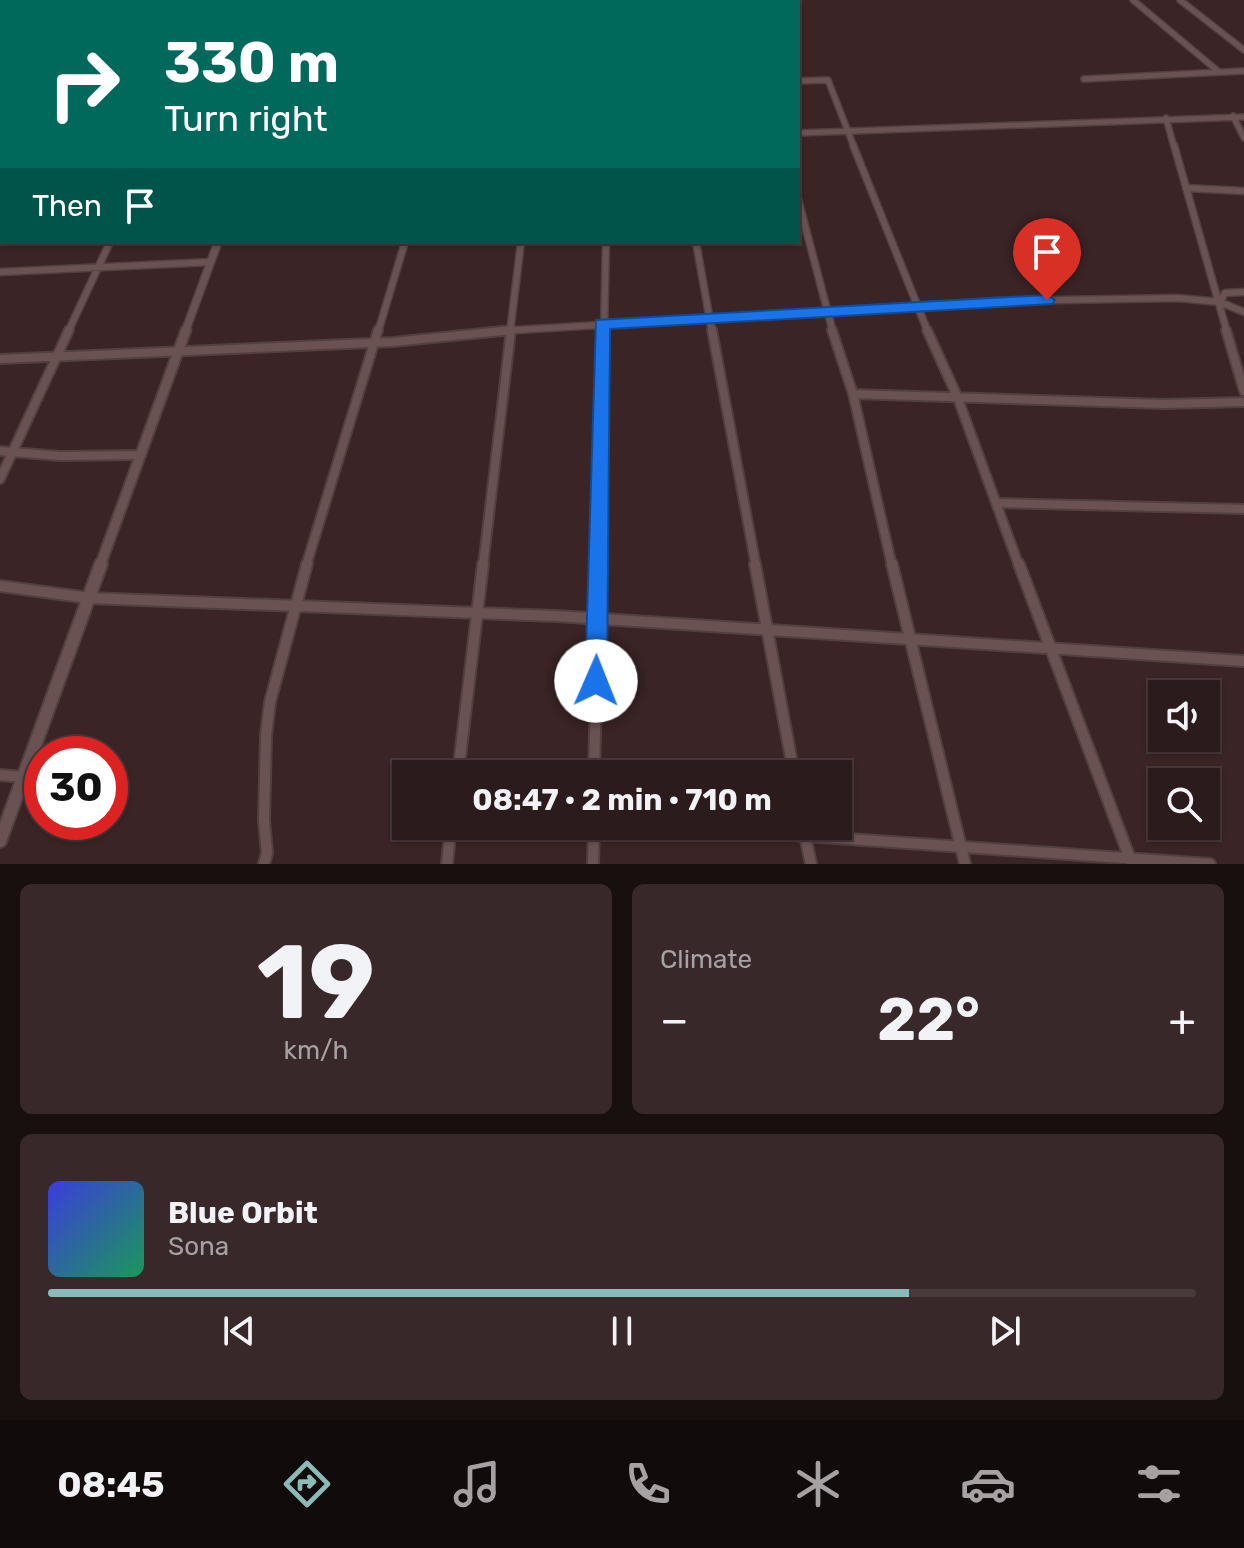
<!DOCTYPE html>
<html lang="en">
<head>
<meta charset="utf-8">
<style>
	body { margin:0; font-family:Rubik,sans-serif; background:#382829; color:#f1f3f6; height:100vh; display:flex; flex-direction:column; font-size:30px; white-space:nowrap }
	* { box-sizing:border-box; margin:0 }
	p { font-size:26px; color:#a6a1a3 }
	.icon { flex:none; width:44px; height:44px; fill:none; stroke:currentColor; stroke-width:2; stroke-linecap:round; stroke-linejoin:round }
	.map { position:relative; height:864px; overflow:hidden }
	.panel { display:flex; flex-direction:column; gap:20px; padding:20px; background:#180f0f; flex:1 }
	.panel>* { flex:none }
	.guide { position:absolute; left:0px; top:0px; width:800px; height:244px; box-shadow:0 2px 6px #0004,0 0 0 2px #48393b; background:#00695c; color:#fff; overflow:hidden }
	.fabs { position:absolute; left:1148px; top:680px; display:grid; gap:16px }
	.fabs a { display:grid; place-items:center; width:72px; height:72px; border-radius:0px; background:#2c1b1c; box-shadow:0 2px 6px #0004,0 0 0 2px #48393b; font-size:40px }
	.speed { position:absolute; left:24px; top:736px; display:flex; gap:16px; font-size:40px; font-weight:700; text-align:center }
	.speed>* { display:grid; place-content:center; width:104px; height:104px; border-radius:50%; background:#2c1b1c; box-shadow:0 2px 6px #0004,0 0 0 2px #48393b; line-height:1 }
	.speed .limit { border:12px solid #d22; background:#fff; color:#111 }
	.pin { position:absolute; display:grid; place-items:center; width:68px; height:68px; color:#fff; margin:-82px -34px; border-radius:50% 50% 50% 0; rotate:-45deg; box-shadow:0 0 8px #0007 }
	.pin .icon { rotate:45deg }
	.me { position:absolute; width:88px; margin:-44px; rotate:1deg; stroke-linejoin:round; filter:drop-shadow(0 0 6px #0008) }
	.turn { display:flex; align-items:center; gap:28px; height:168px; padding:0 32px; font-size:36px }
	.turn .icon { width:104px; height:104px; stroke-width:2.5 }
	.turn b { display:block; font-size:56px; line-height:68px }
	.then { display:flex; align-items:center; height:76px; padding:0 32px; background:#0003; gap:16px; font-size:30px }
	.big { font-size:60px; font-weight:700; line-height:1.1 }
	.panel .tile { flex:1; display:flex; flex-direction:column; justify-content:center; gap:12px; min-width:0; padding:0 28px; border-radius:12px; background:#382829 }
	.panel .dial { align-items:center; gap:0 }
	.dial b { font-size:104px; line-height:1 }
	.song { display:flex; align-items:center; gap:24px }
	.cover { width:96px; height:96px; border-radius:12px; background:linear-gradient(135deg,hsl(240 70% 55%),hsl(150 70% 35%)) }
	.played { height:8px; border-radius:4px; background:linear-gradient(90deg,#8bbbb9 75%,#48393b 75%) }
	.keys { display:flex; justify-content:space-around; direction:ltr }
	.heat { display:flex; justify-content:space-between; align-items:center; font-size:44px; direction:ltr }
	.panel .tiles { flex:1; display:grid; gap:20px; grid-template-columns:1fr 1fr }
	.tile:last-child { grid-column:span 2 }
	.trip { position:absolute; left:392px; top:760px; width:460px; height:80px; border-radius:0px; background:#2c1b1c; box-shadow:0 2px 6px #0004,0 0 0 2px #48393b; font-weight:700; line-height:80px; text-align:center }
	.menu { display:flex; height:128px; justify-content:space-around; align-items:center; background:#120b0b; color:#a6a1a3 }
	.menu .icon { width:56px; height:56px }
	.menu .current { color:#8bbbb9 }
	.menu b { font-size:36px; color:#f1f3f6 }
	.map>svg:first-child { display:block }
</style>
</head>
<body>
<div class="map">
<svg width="1244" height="864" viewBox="0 0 1244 864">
	<rect width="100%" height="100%" fill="#3a2425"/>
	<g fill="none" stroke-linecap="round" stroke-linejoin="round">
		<defs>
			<path id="minor-far3" d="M1133,0L1219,72
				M1180,0L1244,50
				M1084,79L1244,71
				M798,81L828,80L854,147
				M1233,116L1244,138
				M1166,118L1174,147
				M798,133L1244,117"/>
			<path id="minor-far2" d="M853,145L928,332
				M1174,145L1227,332
				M0,153L2,150
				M1186,188L1244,191
				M798,199L833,332
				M696,242L712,332
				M0,272L211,262
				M1220,302L1225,293L1244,292
				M68,332L110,242
				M378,332L405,242
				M483,332L997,301L1177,298L1220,302L1244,312
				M510,332L521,242
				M604,332L606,242"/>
			<path id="minor-far1" d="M712,330L756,566
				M832,330L853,394L892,566
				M927,330L957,396L1019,566
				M1226,330L1244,391
				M0,359L393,342L512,330
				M853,394L1164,404L1244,402
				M0,451L60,456L141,455
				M0,479L69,330
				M997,503L1244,509
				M306,566L378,330
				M483,566L511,330
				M599,566L604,330"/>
			<path id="minor" d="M755,564L794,774
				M892,564L965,864
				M1019,564L1132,864
				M0,586L89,598L556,616L1244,661
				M458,774L483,564
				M594,774L599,564
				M0,775L23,777
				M662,826L1210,864
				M803,826L811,864
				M264,864L267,853L264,820L266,735L270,702L307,564
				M447,864L451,826
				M593,864L594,826"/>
			<path id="tertiary-far2" d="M185,332L218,242"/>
			<path id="tertiary-far1" d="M100,566L186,330"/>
			<path id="tertiary" d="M0,841L101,564"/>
		</defs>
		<use href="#minor-far3" stroke="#524041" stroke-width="8"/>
		<use href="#minor-far2" stroke="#524041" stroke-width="9"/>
		<use href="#minor-far1" stroke="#524041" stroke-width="12"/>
		<use href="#minor" stroke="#524041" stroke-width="14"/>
		<use href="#tertiary-far2" stroke="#524041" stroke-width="10"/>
		<use href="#tertiary-far1" stroke="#524041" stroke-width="13"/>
		<use href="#tertiary" stroke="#524041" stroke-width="16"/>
		<use href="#minor-far3" stroke="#6a5253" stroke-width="5"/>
		<use href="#minor-far2" stroke="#6a5253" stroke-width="6"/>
		<use href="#minor-far1" stroke="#6a5253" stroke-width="8"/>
		<use href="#minor" stroke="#6a5253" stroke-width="10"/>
		<use href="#tertiary-far2" stroke="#6a5253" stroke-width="7"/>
		<use href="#tertiary-far1" stroke="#6a5253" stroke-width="9"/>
		<use href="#tertiary" stroke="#6a5253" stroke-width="12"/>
	</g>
	<path fill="#1a73e8" stroke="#114b97" stroke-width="2" d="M1047,295L1055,300L1052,304L610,329L607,681L604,688L596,691L588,688L585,681L596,320Z"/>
</svg>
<div class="fabs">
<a><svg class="icon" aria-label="sound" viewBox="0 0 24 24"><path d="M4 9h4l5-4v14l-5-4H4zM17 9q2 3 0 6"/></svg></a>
<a><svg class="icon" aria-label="search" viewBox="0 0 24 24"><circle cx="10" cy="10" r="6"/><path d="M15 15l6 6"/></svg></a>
</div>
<div class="speed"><div class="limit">30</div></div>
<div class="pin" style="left:1047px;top:300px;background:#d93025"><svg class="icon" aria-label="arrive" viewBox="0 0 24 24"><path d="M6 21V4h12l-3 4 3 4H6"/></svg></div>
<svg class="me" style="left:596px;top:681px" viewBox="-20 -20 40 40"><circle r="19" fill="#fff"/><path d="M0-13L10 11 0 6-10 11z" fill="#1a73e8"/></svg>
<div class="trip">08:47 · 2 min · 710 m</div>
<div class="guide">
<div class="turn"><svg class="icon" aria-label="right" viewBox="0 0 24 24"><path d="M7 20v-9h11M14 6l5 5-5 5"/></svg><div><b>330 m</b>Turn right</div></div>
<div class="then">Then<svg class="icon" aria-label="arrive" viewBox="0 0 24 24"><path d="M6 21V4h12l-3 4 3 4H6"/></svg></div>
</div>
</div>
<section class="panel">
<div class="tiles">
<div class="tile dial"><b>19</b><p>km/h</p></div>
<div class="tile"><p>Climate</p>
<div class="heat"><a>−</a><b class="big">22°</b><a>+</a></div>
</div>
<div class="tile">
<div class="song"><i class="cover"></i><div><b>Blue Orbit</b><p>Sona</p></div></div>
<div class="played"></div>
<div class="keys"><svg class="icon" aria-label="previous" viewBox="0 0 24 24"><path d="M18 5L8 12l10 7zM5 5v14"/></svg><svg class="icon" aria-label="pause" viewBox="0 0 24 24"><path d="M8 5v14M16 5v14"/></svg><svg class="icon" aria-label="next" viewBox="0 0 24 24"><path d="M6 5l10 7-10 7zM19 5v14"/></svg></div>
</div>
</div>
</section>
<nav class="menu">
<b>08:45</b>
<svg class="icon current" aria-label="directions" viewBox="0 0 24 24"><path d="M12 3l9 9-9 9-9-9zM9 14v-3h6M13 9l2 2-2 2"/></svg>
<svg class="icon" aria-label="music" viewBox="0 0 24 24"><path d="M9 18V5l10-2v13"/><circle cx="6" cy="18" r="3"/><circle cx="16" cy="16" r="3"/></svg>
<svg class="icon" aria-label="phone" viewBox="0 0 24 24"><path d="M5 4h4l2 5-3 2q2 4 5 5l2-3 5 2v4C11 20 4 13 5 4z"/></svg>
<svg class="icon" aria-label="climate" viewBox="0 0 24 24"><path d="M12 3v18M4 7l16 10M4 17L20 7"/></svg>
<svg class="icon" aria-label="car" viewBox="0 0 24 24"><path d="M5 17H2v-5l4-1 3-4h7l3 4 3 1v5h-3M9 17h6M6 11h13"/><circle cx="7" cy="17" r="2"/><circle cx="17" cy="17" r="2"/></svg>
<svg class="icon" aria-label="filters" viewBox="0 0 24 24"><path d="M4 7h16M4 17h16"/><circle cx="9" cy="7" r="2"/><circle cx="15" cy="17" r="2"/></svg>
</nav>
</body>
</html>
